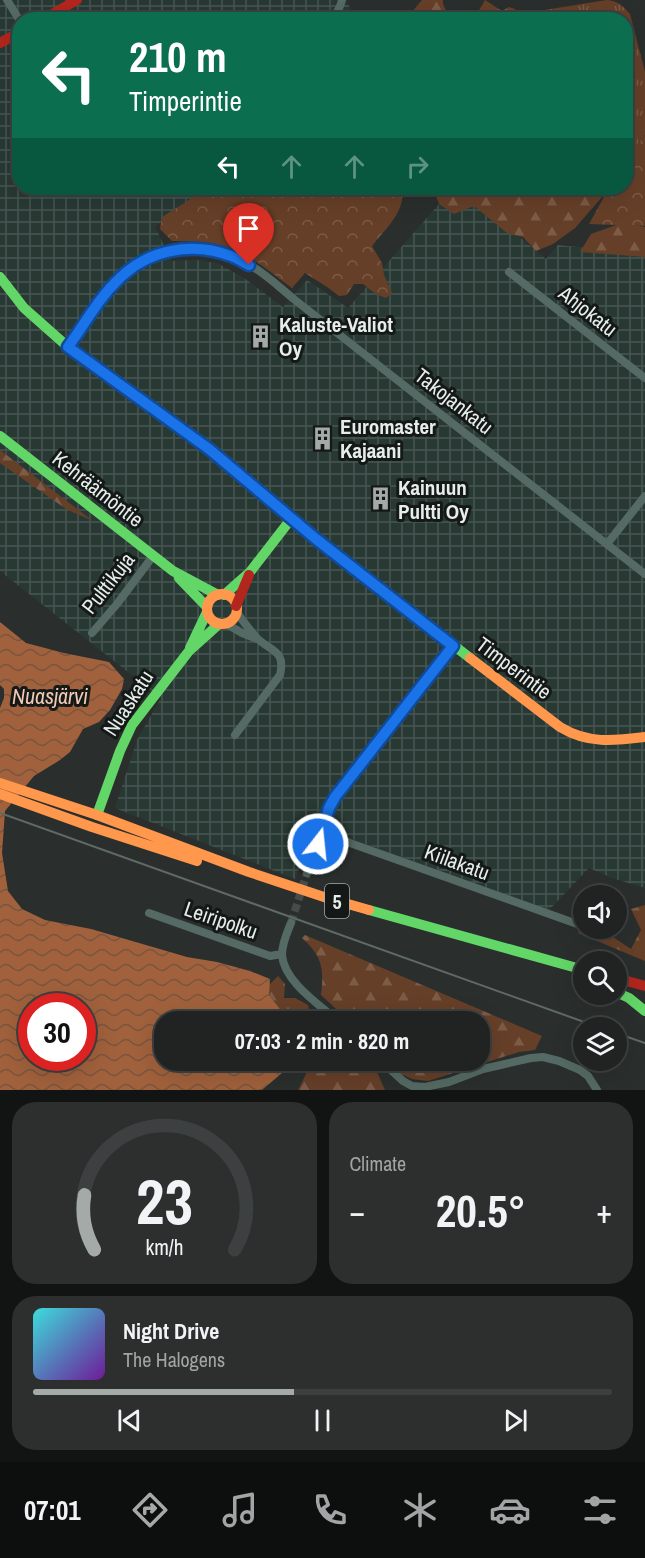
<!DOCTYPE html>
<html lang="en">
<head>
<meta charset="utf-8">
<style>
	body { margin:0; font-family:"Archivo Narrow",sans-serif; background:#2d2f2f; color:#f1f3f6; height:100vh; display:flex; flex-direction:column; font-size:22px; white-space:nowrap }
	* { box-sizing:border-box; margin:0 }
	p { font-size:20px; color:#a2a4a5 }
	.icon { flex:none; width:33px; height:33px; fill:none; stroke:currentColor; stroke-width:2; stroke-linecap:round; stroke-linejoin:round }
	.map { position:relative; height:1090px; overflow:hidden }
	.side { display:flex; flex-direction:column; gap:12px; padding:12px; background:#121313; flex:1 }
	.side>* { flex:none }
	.top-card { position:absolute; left:12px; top:12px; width:621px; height:183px; border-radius:24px; box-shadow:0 6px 24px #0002,0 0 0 2px #3d4040; background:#0b6e4f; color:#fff; overflow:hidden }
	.tools { position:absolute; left:573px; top:885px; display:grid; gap:12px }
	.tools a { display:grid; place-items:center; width:54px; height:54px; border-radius:50%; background:#202322; box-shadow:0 6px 24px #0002,0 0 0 2px #3d4040; font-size:30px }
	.speed { position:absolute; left:18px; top:993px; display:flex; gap:12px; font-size:30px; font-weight:700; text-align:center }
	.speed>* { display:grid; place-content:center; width:78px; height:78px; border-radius:50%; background:#202322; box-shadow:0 6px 24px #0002,0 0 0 2px #3d4040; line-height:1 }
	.speed .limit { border:9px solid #d22; background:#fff; color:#111 }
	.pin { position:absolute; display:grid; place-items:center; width:51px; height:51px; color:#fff; margin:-62px -26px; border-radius:50% 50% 50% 0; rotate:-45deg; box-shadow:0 0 6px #0007 }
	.pin .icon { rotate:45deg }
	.me { position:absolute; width:66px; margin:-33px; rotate:16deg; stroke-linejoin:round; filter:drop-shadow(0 0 4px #0008) }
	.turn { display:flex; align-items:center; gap:21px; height:126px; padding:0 18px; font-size:27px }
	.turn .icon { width:78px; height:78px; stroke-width:2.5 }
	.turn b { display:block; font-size:42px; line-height:51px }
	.lanes { display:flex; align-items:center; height:57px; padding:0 18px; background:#0003; justify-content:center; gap:30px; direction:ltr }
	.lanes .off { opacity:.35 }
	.big { font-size:45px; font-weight:700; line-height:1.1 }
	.side .card { flex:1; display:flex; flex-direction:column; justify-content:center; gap:9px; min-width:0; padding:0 21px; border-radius:24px; background:#2d2f2f }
	.side .dial { align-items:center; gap:0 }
	.dial svg { height:156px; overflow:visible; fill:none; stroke:#3d4040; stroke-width:7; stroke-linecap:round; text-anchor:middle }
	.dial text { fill:#f1f3f6; stroke:none }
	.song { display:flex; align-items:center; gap:18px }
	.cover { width:72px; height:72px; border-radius:9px; background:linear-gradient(135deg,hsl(180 70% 55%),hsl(280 70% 35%)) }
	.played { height:6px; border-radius:3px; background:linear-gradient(90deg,#a4aaa8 45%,#3d4040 45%) }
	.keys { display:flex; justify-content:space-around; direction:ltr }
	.heat { display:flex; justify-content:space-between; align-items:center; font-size:33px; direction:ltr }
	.side .tiles { flex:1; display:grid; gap:12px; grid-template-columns:1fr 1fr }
	.card:last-child { grid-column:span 2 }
	.trip { position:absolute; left:154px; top:1011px; width:336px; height:60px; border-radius:24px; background:#202322; box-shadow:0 6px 24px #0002,0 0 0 2px #3d4040; font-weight:700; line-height:60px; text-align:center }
	.tab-bar { display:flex; height:96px; justify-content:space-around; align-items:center; background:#0d0e0e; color:#a2a4a5 }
	.tab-bar .icon { width:42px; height:42px }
	.tab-bar .on { color:#a4aaa8 }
	.tab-bar b { font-size:27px; color:#f1f3f6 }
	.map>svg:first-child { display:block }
</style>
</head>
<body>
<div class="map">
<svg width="645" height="1090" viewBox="0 0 645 1090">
	<defs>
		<pattern id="industrial-grid" width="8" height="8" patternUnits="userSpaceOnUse" patternTransform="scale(1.5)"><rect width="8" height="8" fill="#283934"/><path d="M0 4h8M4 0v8" fill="none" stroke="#475652"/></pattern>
		<pattern id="grass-tufts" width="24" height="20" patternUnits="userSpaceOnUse" patternTransform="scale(1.5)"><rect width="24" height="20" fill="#663f28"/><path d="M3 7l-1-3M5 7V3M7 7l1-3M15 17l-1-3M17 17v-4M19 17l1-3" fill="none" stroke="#7c5b47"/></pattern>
		<pattern id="forest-firs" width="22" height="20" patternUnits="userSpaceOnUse" patternTransform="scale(1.5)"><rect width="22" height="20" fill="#663f28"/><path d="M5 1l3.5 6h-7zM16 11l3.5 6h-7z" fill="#7c5b47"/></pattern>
		<pattern id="park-crowns" width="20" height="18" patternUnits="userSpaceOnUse" patternTransform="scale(1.5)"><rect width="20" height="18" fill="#663f28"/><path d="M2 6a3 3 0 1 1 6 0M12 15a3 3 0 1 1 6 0" fill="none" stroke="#7c5b47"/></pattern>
		<pattern id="water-waves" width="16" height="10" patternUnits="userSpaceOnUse" patternTransform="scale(1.5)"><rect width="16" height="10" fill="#a1613c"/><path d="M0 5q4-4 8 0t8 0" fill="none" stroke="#785540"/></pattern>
	</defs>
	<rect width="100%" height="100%" fill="#2a2f2d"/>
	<path fill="url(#industrial-grid)" d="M0,0H346L356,19L20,20V188H219L155,226L171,261L196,260L217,263L244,278L283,307L307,280L348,308L453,188H461L546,259L558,245L645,254V888L612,878L589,868L549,910L316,826L295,879L115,808L137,740L161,698L0,571Z"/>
	<path fill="url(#grass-tufts)" d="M607,0C618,1 623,6 630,14L645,72V135L626,158V20L532,19V12Z"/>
	<path fill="url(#forest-firs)" d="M422,0H443V4L450,19H410L411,13Z
		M485,0L502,11L509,7L515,9L522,19H474Z
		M433,188H604L602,197L575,228L553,244L536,251L523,237L507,233L474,206L454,214L439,204Z
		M622,223L645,227V257L580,252L591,234Z
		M0,450L93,521L66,509L0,463Z
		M645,905V961L578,933L583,922L584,928L601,929L631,949L641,930L631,909Z
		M305,935L542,1036L535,1050L519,1052L428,1081L412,1079L401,1074L386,1061L480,1060V1022L349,1021L321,995C324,969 323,957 302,938Z
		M278,976L285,984L284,998H295L308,1005L311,1020L305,1021L301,1015L280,1009L269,995V985Z
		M313,1060L372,1061L385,1090H298Z"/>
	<path fill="url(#park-crowns)" d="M645,135V226L589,224L609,188H626V158Z
		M208,188H402C406,212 385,229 372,246L382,263L384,275L392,293L386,298L376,294L363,284H354L347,295L339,296L327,287L305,273L292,288C271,273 249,253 224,246C207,241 190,241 172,241L160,229L162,217Z"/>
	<path fill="url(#water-waves)" fill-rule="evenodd" d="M0,622L26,643L64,653L109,662L124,679L122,689L110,710L99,722L83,729L70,752L60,760L34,776L5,811L2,853L8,891L22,909L45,920L91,929L187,957L217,962L250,971L270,979L269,995L280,1009L302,1015L305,1021L165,1022V1060L293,1061L289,1067L262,1090H0V708L4,698V689L0,685ZM32,1006H82V1058H32Z"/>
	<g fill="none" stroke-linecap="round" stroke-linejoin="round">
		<path stroke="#464c4a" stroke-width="8" stroke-dasharray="8 4" stroke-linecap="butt" d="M291,923L307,873"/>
		<path stroke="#556a64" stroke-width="8" d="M7,0L20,21
			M330,20C337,14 340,9 342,0
			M509,272L645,378
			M68,347C85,324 99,298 120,278C155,244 206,241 248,264C265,273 280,288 295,300L645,574
			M607,544L645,496
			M225,623L242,633L257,639
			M92,633L117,604L153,556
			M235,735L280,675C286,650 271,652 257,638C249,630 243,620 236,612
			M322,831L350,843L580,925
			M307,873L318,844L329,808L335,797L453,646
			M149,913L270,956L282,954
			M291,923C287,933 282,943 282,955C284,982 320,1005 339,1022
			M380,1060L403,1081L412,1086L425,1087L449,1082L483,1069L531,1058L543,1057L559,1061L580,1070L588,1076L597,1090"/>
		<path stroke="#63d668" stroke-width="10" d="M0,277L24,308L68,347L209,449L316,539L470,658
			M0,436L173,571L218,595
			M179,578L207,607
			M224,595L250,572L291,519
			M190,648L207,612
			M97,815L120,751L132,725L189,651L219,624
			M369,910L584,970
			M616,992L629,998L645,1011"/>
		<path stroke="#ff974d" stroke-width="10" d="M207 609a15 15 0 1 1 30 0a15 15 0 1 1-30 0Z
			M470,658L560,727C588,744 613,741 645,737
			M0,783L97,815L249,872L327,898L369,910
			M0,794L92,827L197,861"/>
		<path stroke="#b3261e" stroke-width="10" d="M42,20L77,0
			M0,43L20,32
			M236,606L249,575
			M616,978L645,986"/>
		<path stroke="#5f6a67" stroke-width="2" d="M0,813L601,1028
			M616,1033L645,1043"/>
	</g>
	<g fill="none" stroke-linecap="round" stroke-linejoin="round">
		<defs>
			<path id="route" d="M249,265C243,262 236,257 228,255C191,242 149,250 121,277C99,297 85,324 68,347L209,449L316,539L453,646L335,797L329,808L318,844"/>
		</defs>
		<use href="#route" stroke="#114b97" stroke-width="15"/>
		<use href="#route" stroke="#1a73e8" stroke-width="10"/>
	</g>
	<defs>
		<symbol id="building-bare" viewBox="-9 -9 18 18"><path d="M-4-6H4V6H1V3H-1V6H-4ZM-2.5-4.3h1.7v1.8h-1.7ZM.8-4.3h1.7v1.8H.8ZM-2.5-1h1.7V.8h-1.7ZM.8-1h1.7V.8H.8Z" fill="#a4aaa8" stroke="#141917" stroke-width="2.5" paint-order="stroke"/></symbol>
	</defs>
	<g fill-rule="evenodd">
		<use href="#building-bare" x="244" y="320" width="33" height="33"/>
		<use href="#building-bare" x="306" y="422" width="33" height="33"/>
		<use href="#building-bare" x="364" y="482" width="33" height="33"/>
	</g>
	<g text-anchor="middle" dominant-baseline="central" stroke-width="6" stroke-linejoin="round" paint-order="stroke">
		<rect fill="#141917" stroke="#a7adab" stroke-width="1.5" x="325" y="884" width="24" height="34" rx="4.5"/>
		<g font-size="20" font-weight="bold" fill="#e6edeb">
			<text x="337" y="901">5</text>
		</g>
		<g font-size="21" fill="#e6edeb" stroke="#141917">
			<text transform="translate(588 311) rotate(38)">Ahjokatu</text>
			<text transform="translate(454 401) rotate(38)">Takojankatu</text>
			<text transform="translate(98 489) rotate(38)">Kehräämöntie</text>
			<text transform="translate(108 583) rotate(-52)">Pulttikuja</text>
			<text transform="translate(514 668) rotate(37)">Timperintie</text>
			<text transform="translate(128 703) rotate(-57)">Nuaskatu</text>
			<text transform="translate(457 862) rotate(20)">Kiilakatu</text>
			<text transform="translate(221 920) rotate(19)">Leiripolku</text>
		</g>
		<g font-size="21" font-weight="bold" fill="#e6edeb" stroke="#141917" text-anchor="start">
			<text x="279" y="324">Kaluste-Valiot<tspan x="279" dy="24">Oy</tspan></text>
			<text x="340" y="426">Euromaster<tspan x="340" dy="24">Kajaani</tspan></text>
			<text x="398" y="487">Kainuun<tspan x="398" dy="24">Pultti Oy</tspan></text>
		</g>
		<g font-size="22" font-style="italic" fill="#f2c9b4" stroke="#141917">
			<text x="50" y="696">Nuasjärvi</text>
		</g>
	</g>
</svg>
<div class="tools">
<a><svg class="icon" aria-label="sound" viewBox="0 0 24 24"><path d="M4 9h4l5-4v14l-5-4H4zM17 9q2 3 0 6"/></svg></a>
<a><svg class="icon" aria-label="search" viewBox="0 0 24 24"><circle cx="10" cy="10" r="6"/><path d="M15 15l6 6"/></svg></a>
<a><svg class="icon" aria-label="layers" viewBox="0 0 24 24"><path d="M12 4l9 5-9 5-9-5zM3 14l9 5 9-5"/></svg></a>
</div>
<div class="speed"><div class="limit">30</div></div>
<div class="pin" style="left:249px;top:265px;background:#d93025"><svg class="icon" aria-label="arrive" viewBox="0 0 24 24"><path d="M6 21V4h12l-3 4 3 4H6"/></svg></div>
<svg class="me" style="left:318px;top:844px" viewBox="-20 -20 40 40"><circle r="17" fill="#1a73e8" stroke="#fff" stroke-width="3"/><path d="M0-11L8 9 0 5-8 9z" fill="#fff"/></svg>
<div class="trip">07:03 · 2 min · 820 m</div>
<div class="top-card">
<div class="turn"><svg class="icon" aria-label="left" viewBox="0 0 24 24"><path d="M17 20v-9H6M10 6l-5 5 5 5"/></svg><div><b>210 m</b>Timperintie</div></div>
<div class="lanes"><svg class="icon" aria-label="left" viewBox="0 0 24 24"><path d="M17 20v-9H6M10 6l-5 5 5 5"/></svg><svg class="icon off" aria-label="ahead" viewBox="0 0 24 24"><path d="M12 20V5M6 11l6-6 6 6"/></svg><svg class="icon off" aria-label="ahead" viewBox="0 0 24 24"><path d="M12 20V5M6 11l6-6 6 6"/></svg><svg class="icon off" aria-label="right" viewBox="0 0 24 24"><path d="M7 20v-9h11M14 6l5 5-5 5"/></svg></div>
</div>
</div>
<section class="side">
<div class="tiles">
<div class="card dial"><svg viewBox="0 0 100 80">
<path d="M14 69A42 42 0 1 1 86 69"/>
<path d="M14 69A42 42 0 0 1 9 41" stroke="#a4aaa8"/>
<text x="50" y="56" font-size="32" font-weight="700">23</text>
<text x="50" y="72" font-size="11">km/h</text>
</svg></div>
<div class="card"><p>Climate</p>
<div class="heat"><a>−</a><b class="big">20.5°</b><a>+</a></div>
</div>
<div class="card">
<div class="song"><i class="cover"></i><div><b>Night Drive</b><p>The Halogens</p></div></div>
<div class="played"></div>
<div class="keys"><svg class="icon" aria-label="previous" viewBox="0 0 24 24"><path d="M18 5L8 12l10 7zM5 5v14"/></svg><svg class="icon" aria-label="pause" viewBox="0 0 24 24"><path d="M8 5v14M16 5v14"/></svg><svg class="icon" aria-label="next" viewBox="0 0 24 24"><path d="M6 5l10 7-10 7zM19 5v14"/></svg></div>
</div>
</div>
</section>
<nav class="tab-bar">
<b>07:01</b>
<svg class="icon on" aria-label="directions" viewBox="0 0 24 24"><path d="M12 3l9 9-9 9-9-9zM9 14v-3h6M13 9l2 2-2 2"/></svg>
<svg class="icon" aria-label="music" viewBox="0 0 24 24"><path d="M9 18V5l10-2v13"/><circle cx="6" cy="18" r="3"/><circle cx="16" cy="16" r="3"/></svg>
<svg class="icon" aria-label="phone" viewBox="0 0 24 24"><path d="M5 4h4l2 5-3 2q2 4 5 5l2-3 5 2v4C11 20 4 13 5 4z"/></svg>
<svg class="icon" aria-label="climate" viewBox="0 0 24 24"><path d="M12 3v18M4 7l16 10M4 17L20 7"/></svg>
<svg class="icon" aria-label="car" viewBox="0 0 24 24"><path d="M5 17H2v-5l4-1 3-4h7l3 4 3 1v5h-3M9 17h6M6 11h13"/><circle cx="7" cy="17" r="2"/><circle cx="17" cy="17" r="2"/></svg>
<svg class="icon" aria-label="filters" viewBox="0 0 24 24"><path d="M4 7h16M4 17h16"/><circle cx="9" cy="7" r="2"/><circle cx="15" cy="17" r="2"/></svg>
</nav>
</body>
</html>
